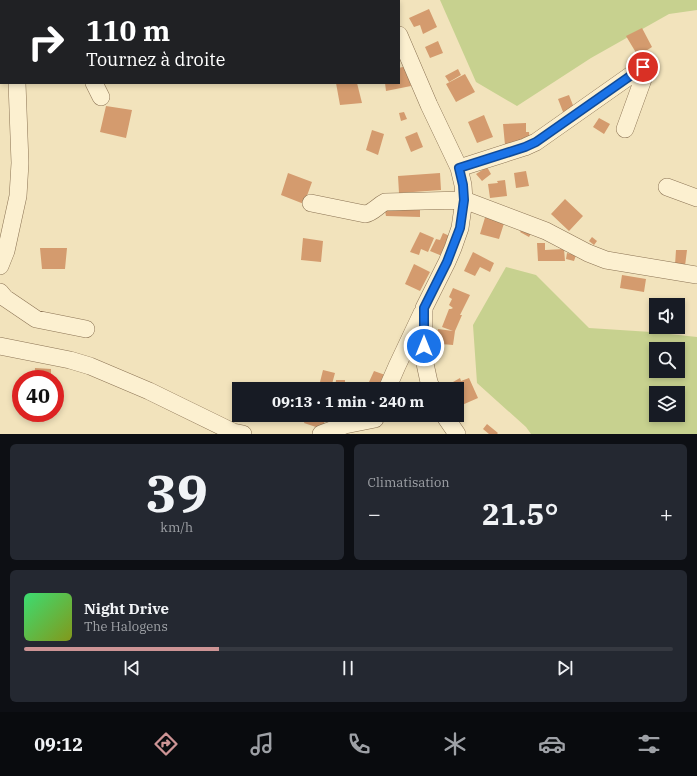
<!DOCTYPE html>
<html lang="fr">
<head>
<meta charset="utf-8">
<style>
	body { margin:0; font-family:"IBM Plex Serif",serif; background:#242831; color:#f1f3f6; height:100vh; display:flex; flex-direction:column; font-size:15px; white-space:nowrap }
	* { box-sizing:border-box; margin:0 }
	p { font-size:13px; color:#9ea1a6 }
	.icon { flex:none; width:22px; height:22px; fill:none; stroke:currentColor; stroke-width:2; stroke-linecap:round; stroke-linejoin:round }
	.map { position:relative; height:434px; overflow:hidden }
	.side { display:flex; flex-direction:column; gap:10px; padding:10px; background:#0d0f14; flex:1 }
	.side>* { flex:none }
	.top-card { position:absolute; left:0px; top:0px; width:400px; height:84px; box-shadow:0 2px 6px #0003; background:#202124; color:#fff; overflow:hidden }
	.tools { position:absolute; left:649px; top:298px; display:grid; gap:8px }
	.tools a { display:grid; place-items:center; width:36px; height:36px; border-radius:0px; background:#171b24; box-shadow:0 2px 6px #0003; font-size:20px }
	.speed { position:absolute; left:12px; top:370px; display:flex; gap:8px; font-size:20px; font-weight:700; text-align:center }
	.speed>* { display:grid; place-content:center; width:52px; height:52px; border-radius:50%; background:#171b24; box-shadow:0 2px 6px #0003; line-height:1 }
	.speed .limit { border:6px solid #d22; background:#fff; color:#111 }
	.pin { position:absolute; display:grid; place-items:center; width:34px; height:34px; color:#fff; margin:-17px; border:2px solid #fff; border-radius:50%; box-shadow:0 1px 4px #0007 }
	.me { position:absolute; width:44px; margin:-22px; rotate:0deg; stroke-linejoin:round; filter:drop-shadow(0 0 3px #0008) }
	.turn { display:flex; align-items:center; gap:14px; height:84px; padding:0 20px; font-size:18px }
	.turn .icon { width:52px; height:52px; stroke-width:2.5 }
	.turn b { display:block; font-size:28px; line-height:34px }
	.big { font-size:30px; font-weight:700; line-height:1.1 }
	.side .card { flex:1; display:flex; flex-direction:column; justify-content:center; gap:6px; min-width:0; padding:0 14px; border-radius:6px; background:#242831 }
	.side .dial { align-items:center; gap:0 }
	.dial b { font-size:52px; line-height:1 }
	.song { display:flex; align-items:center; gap:12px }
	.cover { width:48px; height:48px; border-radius:6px; background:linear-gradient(135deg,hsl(140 70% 55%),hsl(70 70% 35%)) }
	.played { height:4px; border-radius:2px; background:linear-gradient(90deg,#cd9495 30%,#363941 30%) }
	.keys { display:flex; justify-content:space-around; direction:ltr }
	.heat { display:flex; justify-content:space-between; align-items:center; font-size:22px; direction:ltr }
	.side .tiles { flex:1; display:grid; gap:10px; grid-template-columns:1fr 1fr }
	.card:last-child { grid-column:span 2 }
	.trip { position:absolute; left:232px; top:382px; width:232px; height:40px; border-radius:0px; background:#171b24; box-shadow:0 2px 6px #0003; font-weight:700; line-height:40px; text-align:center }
	.dock { display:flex; height:64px; justify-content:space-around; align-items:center; background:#090b0e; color:#9ea1a6 }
	.dock .icon { width:28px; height:28px }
	.dock .current { color:#cd9495 }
	.dock b { font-size:18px; color:#f1f3f6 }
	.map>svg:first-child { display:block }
</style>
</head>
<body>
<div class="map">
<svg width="697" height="434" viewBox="0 0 697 434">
	<rect width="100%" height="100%" fill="#f2e3bc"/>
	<path fill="#c7d18f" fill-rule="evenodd" d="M440,0H697V10L669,14L591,58L517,106L476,82Z
		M506,267L536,275L589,328L651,332L697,337V434H531L526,427L477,383L473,325ZM656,349H678V371H656ZM656,393H678V415H656Z"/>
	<path fill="#d49b6e" d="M429,9L437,27L423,34L420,25L414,27L409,18Z
		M642,28L652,47L638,56L626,36Z
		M438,41L443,53L430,58L425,47Z
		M406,66L411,86L386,91L385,83H399V68Z
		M458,69L461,75L449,82L445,76Z
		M465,74L475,92L456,102L446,84Z
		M336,83H357L362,103L340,105Z
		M569,95L576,113L565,117L558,99Z
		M106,106L132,110L126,138L100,132Z
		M404,112L407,119L401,121L399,113Z
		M484,115L493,137L477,143L468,122Z
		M599,118L610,124L604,134L593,127Z
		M526,123V132H529L530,142L505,145L503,124Z
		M372,130L384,134L378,155L366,150Z
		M417,132L423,147L411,152L405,137Z
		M487,167L491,174L482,181L476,174Z
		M526,171L529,186L516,188L514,173Z
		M288,173L312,182L304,204L281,195Z
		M440,173L441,190L399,193L398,176Z
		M505,180L507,196L490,198L488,184L498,183L497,181Z
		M565,199L583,216L569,231L551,214Z
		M420,209V217L386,216L385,211Z
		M487,211L506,217L499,239L480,234Z
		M524,226L533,230L529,237L520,232Z
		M420,232L434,238L428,252L421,249L419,255L410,252Z
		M443,233L452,237L447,258L430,251L436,239L440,240Z
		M592,237L597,241L594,245L589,241Z
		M303,238L323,241L321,262L301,260Z
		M537,243H545V250L564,249L565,261H538Z
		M40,248H67L65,269H42Z
		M676,250H687L685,266L675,265Z
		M473,252L494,263L490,272L480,267L475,276L464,271Z
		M567,253L576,255L574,261L566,259Z
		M414,264L430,272L420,291L405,284Z
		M622,275L646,279L644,292L620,288Z
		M453,288L470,295L460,315H462L455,331L453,345L441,344L442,338H437L438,329L453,331L442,327L449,309H451L453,308L449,305L452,299L449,297Z
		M35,368L51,369V379H34Z
		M323,370L335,373L332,384L320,382Z
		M374,371L388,376L383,387L369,382Z
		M460,378L461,381L469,378L478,398L462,405L457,392V389H456L453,382Z
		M336,380H345V384H347L346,389H335Z
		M307,415H327L322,429L304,423Z
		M487,424L498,433L497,434H489L483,429Z"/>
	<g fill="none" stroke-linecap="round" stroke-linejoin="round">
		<defs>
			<path id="minor" d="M385,0V1
				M34,1L37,0L40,1
				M0,9L1,8
				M399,35L429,105L459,168L463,185L464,200L460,228L453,248L447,262L424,308V359L429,382L432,389
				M94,83L101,97
				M459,168L525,147L536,142L641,68L644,67L646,68V71L625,129
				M667,187L697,198
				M311,203L365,214C373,213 377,206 385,202L464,200L546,231L588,253L606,260L697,275
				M0,266L6,251L18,196L20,163L17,83
				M0,292L5,298L36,319L86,329
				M0,346L70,360L90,366L149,391L233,432L243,434
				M387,389L397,366L422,313
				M444,415L457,434
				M321,434L345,425L375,419"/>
		</defs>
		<use href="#minor" stroke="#8b7354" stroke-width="18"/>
		<use href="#minor" stroke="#fcf0d0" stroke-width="17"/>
	</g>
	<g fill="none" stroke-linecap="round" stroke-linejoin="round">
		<defs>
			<path id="route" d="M424,346V308L447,262L460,228L464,200L463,185L459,168L525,147L536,142L643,67"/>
		</defs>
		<use href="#route" stroke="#114b97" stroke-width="10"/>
		<use href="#route" stroke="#1a73e8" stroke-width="7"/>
	</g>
</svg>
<div class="tools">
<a><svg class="icon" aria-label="sound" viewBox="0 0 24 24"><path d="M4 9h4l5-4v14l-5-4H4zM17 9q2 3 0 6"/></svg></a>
<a><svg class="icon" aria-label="search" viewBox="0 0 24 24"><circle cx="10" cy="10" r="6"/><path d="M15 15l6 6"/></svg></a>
<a><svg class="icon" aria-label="layers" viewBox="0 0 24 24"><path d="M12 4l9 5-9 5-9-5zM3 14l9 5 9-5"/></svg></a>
</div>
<div class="speed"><div class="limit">40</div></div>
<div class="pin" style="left:643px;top:67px;background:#d93025"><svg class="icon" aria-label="arrive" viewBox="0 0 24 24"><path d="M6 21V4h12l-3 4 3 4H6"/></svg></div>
<svg class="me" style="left:424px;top:346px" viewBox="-20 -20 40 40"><circle r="17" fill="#1a73e8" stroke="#fff" stroke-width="3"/><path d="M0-11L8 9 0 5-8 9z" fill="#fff"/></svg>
<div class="trip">09:13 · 1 min · 240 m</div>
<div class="top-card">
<div class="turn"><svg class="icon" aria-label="right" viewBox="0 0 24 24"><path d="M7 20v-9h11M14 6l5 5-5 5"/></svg><div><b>110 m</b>Tournez à droite</div></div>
</div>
</div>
<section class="side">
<div class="tiles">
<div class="card dial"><b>39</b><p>km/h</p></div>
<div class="card"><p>Climatisation</p>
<div class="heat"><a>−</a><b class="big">21.5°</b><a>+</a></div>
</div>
<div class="card">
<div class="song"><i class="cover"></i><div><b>Night Drive</b><p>The Halogens</p></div></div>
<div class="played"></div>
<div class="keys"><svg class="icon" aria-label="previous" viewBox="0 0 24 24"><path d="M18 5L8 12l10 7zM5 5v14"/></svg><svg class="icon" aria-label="pause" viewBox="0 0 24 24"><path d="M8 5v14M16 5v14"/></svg><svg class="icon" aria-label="next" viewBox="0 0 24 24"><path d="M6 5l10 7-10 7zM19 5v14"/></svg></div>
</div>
</div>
</section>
<nav class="dock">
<b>09:12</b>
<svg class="icon current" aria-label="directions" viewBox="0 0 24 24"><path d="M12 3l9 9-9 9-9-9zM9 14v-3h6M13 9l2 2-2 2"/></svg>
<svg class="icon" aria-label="music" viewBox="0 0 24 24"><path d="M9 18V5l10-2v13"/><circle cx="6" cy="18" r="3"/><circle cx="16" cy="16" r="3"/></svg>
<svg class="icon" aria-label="phone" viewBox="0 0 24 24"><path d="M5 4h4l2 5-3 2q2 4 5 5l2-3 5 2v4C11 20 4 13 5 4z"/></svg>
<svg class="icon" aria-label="climate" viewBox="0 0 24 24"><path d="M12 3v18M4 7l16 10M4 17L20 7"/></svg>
<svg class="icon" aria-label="car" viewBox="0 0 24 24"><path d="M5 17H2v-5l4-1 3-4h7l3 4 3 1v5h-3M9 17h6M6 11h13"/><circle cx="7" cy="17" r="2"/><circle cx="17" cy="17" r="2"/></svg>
<svg class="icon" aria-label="filters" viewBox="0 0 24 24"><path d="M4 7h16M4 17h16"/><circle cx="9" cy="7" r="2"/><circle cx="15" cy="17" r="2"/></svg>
</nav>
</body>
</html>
